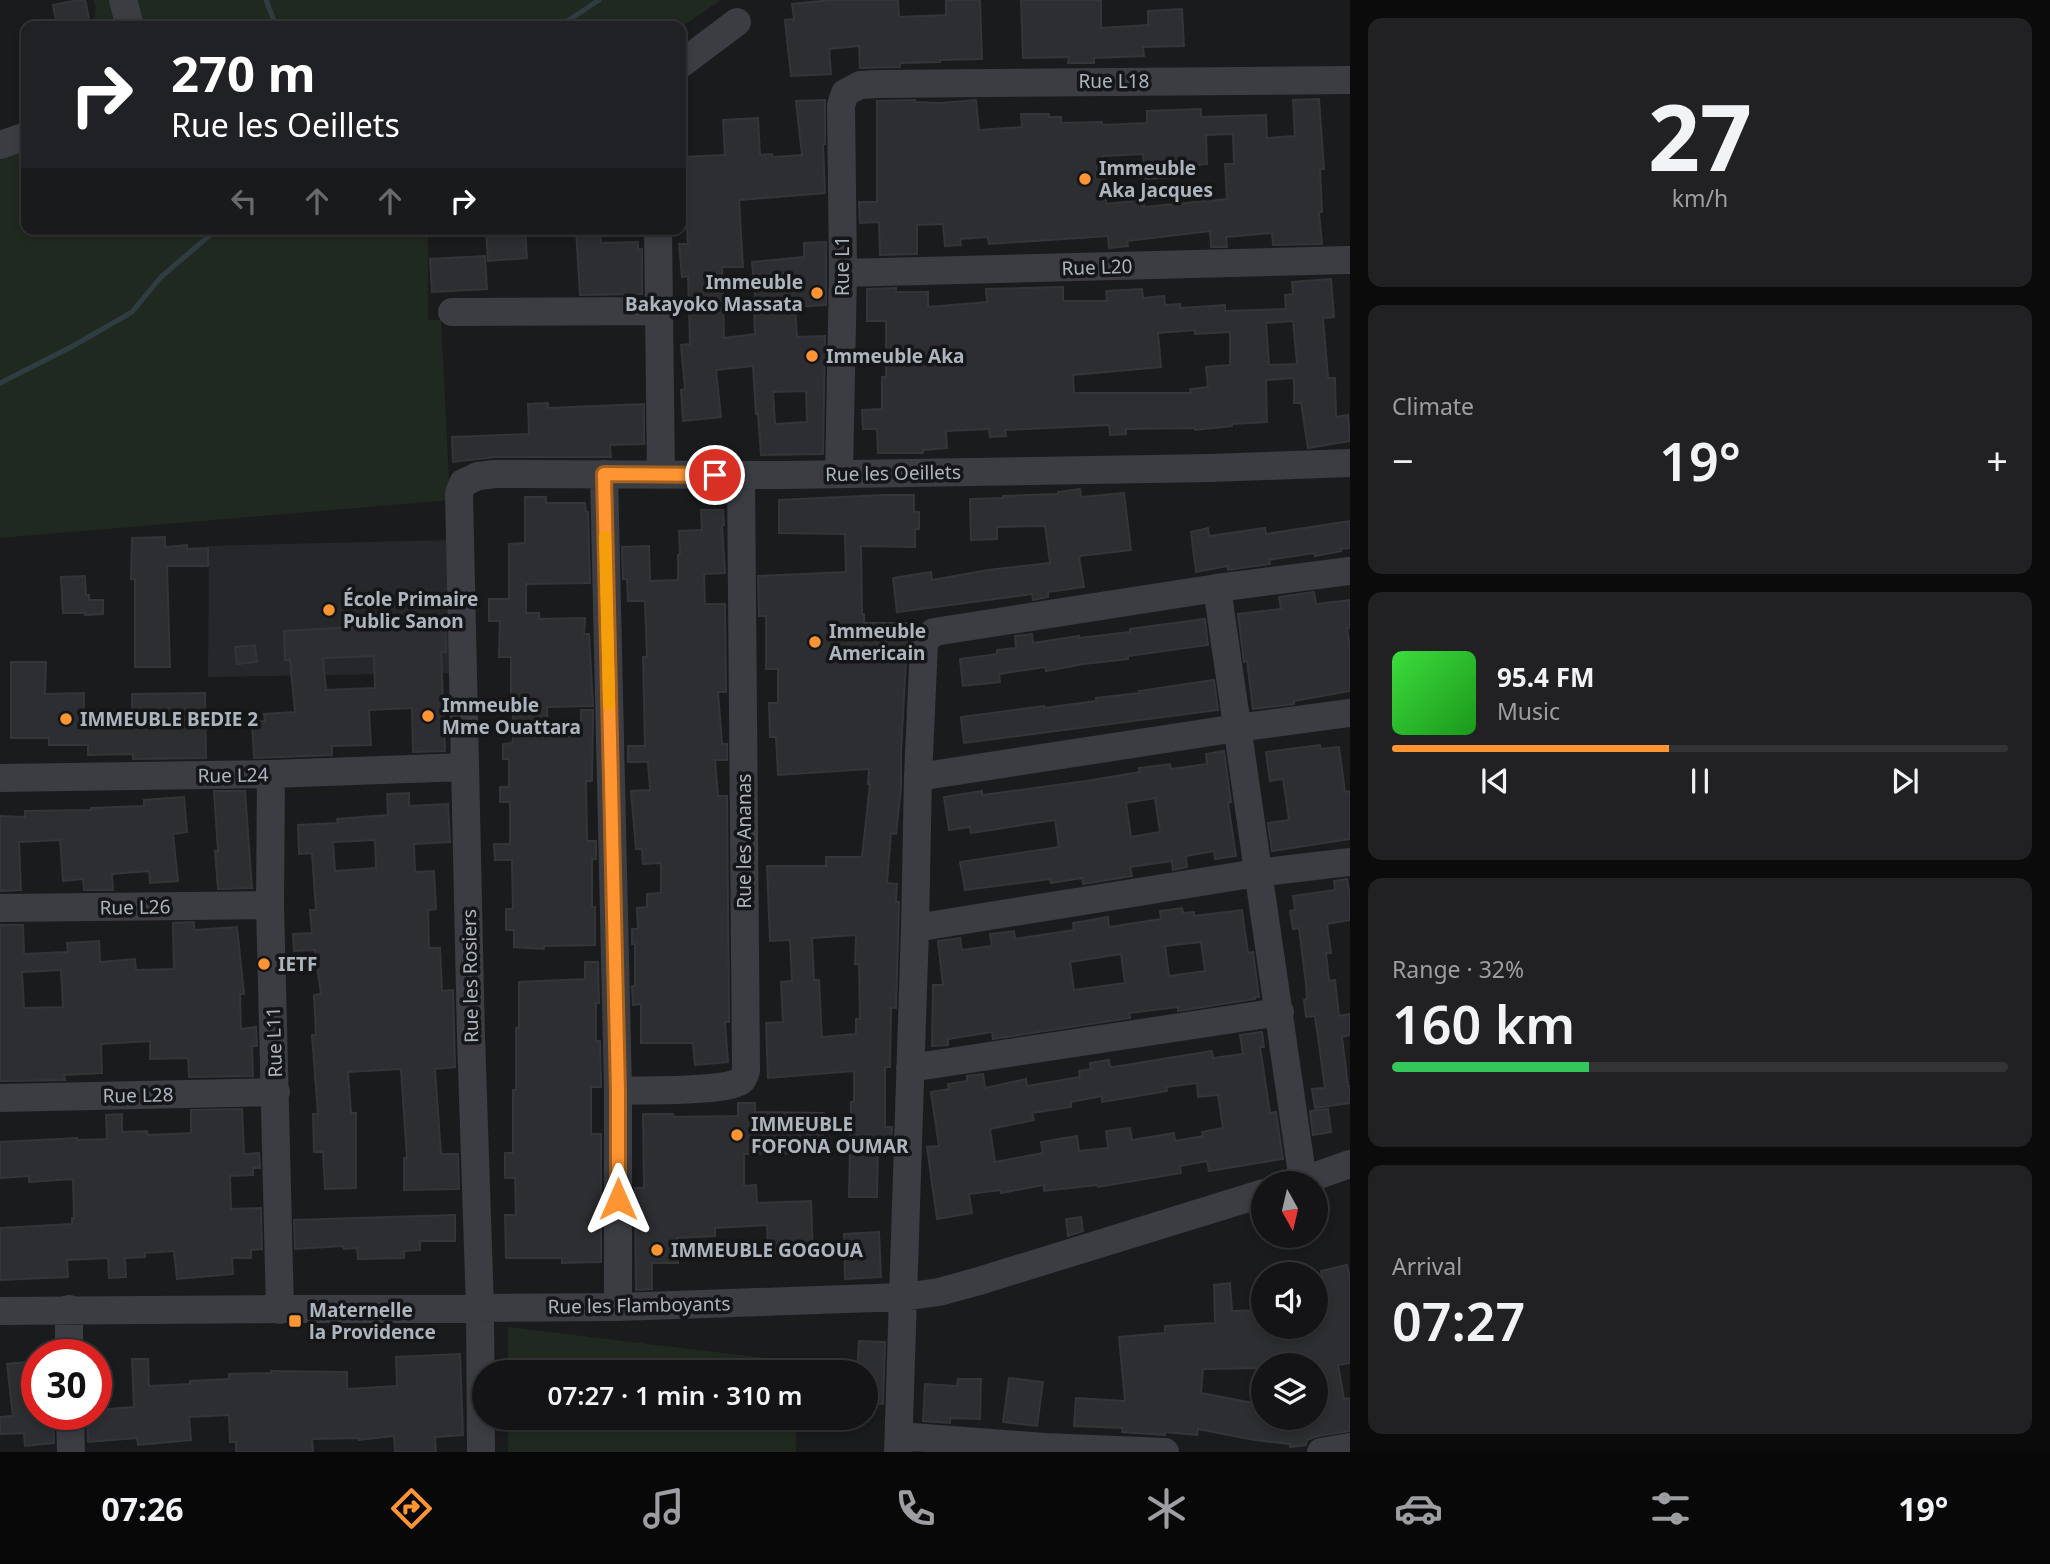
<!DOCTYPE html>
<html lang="en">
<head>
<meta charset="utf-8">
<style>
	body { margin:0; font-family:"Noto Sans",sans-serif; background:#212123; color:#f1f3f6; height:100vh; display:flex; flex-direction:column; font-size:26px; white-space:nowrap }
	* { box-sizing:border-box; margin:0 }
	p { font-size:23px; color:#9d9ea1 }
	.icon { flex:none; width:38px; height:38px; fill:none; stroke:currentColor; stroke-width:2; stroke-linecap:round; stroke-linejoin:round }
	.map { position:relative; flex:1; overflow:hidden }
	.side { display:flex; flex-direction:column; gap:18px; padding:18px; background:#0b0b0c; width:700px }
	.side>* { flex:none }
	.hud { position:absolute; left:21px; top:21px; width:665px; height:214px; border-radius:14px; box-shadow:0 4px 10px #0003,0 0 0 2px #333335; background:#202124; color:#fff; overflow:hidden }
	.needle { width:46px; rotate:172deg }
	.controls { position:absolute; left:1251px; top:1171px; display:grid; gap:14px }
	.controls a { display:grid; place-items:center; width:77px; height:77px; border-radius:50%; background:#141416; box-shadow:0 4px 10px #0003,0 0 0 2px #333335; font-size:35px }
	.speed { position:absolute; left:21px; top:1339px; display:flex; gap:14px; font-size:35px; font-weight:700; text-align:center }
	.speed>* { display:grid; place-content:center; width:91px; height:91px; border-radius:50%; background:#141416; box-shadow:0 4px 10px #0003,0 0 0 2px #333335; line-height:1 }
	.speed .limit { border:10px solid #d22; background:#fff; color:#111 }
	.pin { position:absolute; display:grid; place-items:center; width:60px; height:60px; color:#fff; margin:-30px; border:4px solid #fff; border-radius:50%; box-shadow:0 2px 7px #0007 }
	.me { position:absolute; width:77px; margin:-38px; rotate:0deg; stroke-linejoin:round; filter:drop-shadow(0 0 5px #0008) }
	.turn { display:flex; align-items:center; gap:24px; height:147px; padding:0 35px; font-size:32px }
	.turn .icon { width:91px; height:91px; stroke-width:2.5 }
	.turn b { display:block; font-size:49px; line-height:60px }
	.lanes { display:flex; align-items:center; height:66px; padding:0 35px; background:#0003; justify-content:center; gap:35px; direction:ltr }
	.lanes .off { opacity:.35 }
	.big { font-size:52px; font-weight:600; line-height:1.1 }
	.side .card { flex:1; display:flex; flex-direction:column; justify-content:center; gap:10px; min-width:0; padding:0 24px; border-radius:14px; background:#212123 }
	.side .dial { align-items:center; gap:0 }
	.dial b { font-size:91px; line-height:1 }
	.song { display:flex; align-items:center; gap:21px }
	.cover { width:84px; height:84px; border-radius:10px; background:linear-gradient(135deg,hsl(120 70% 55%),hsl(120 70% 35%)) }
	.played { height:7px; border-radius:4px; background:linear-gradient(90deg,#fe9532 45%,#333335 45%) }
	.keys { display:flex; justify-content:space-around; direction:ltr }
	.heat { display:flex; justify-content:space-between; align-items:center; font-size:38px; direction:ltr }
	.charge { height:10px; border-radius:5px; background:linear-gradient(90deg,#34c759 32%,#333335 0) }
	.trip { position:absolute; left:472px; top:1360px; width:406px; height:70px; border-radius:35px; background:#141416; box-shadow:0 4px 10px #0003,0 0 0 2px #333335; font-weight:600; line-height:70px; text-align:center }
	.tab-bar { display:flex; height:112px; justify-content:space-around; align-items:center; background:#080809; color:#9d9ea1 }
	.tab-bar .icon { width:49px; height:49px }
	.tab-bar .active { color:#fe9532 }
	.tab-bar b { font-size:32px; color:#f1f3f6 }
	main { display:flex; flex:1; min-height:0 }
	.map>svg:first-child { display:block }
</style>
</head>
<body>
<main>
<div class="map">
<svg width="1350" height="1452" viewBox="0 0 1350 1452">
	<rect width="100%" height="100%" fill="#1a1b1d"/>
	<path fill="#26272a" d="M448,540L450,673L208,677L209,546Z"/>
	<path fill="#202920" d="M93,0H721L681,27L93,26L96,8Z
		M26,127V229H428V320H441L450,500L0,538V136Z
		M508,1327L797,1362V1372H508Z
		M508,1418H796V1452H508Z"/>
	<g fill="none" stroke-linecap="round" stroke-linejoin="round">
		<path stroke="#2f3d42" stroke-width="5" d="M266,0L276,26
			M560,26L599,0
			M0,383L73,346L132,312L161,277L209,236L224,229"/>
	</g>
	<path fill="#2d2e31" stroke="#343539" stroke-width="2" fill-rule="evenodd" d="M79,0H85L90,23L77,26H57L53,5Z
		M831,0H898L899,17L946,15V0H980L982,59L940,60V62L900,63V67L860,68L859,46L829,49L831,74L791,76L785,20L794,19L792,4Z
		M1021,0H1101V28L1148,25V11L1182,9L1184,46L1143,47L1144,56L1094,58V63H1068L1069,57L1023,58Z
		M1319,99L1324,169H1320L1322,212H1319L1322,244L1273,245L1272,233L1226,237L1227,247H1211L1210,231L1127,241L1128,246L1109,248L1108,236L989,244L988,237L960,239L961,245L945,246L943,224L917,225V254L880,255L879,222L860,223L859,202H877V101L915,100V102L940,103L976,100L979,130L1022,127L1021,114H1049V117H1061V123L1102,122V125L1147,123V111L1201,109V117L1266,115L1267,138L1295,136L1293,100ZM1233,134L1234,164H1225L1227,199L1144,207V200L1106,204L1103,156L1143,154L1145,179L1184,177V166L1207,164L1206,135Z
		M825,100V144H823L825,193L739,200L743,267H722L724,338L755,334L754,307H756L752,262L804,257V243L826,242V305L795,307L797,337L825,336L823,454L761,455L758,413L756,414L753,366L716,370L721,417L683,421L681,390L685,389L681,345L690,344L688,276L682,277L679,244H688L684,198H681V157L725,155L723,120L758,118L760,155L772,154L773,157L802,155L796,101ZM806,391L807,422L775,424L773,392Z
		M486,229H525L527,258L488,261Z
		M576,229H600L601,243L638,242V250L642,249V294L580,295Z
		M485,256L487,289L432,292L430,259Z
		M1331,279L1334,317L1323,318L1328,378H1335L1336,417L1348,415L1350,441L1308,448L1301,403H1294V378L1266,380L1267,422L1232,424V426L1195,430V428L1126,429V434L1110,435L1109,425L1005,430L1006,436L990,437L989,429L946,431L947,448L923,450V453H878L877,429H863L862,410L882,409V377H886V321H867V289L896,288V292H928V307L987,302L986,289L1063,287V301H1107L1106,291L1142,289L1143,298L1164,296L1165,305L1180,304V308L1225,305V311L1286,309L1285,295L1293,294L1292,282ZM1293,321L1297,364L1269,365L1266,323ZM1195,330V334L1230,332V365L1206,367L1208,387L1190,389L1191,393H1074L1073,375L1161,367L1158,333Z
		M548,403V408L644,404V444L610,445L611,457H495L453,462L452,437L529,434L528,404Z
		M1080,489L1081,497L1124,493L1131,550L1079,556L1084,587L1048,592V597L1033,600L1032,594L897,612L893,578L931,572L932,580L988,570L1050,563L1045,526L997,527V539L971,540L970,499L1003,498V496L1058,494V492Z
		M884,495H914V512H919V529H915V547L861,546L862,614H864V623H908L901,752V788L896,834L891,833L887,883L897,884L896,902H899L896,1008H891L890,1067H885V1127H892L891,1144H878L877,1197H849L851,1102H854V1071L768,1078L766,1023L783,1022L781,982L792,981L790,940L770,941L767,866H826V857H862L870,784H868L869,769L778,775L776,737H770L769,703H778V669H766V616H759L758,576L846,572L845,534L779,533V500ZM856,935L855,964H859L860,1019H856V1034L822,1037L819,980H814L812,938Z
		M525,497H546V503H585L586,512H588L590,583L526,584V613H539V619L585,618L584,634H589L593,706L547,707L548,736H581V710H593L592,781H586L587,841H596V859H592V907H595V945L544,946V949L514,947V930H506V909H513L512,860H495L494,844H510V802H500V787H509V759H503V744L512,743L513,739V709H511V657H499L500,621H489V599H509V544L525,543Z
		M701,510H723L724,525H722L725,573L704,574L705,604H725L726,692H718L722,744H727V760H715L718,796H727L729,1022H725L728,1062L695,1065L693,1043H641V1004L633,1005L632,986H635V944H632V929H638L637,908L647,907V894L661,893V863L643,864L642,849H636L631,791L650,790L648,762H628V746H645L643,657H647L645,601H628L627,579H623L622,547L649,546L650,581L678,580V555H680L679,531L702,530Z
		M1350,521V548L1340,549L1341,551L1315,556L1314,553L1269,560L1270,564L1228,570L1227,566L1196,572L1191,532L1208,528L1209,536L1265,528L1266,534Z
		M165,537V547L187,545V549L208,548V566H167L170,667H135V579H131L132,538Z
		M85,576L86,595H89V600H103V614L85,615V613H63L61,577Z
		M1314,592L1316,604L1350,600V628H1347L1350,650V691L1294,701V704L1253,709L1247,661L1244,662L1238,614L1281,609L1279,597Z
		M1205,619L1208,645L1128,656V659L1083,664L1046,671L1045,667L999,674L1000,682L963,686L960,659L997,654V650L1016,648L1015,636L1032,634L1033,643L1079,636V638L1130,632V629Z
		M445,622L446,652H441L445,751L413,752L412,708L369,710L371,745L332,746V755L254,758L252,722L265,721L264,714L295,712L290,660H285L284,631ZM374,656L375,688L326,690L323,658Z
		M255,645L257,662L237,664L235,647Z
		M11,662H46L45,694L84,693V711L132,710V694L205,693L206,758L133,759V754L88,755V745H49V738H11Z
		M1214,680L1218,710L964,743L961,717L1044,706V708L1096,701V698L1140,693L1139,691Z
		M1320,745L1321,749L1339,747L1345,792L1350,791V839L1272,851L1268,823L1289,820L1283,779L1270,781L1266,752Z
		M1224,751L1231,802L1228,803L1236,856L1215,859L1214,851L1186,856L1187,867L1173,870L1172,861L1130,867L1132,876L1083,884L1082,878L1051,883L1050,879L965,890L960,862L1059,847L1055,820L971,833L970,827L949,830L944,797L982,791V795L1086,781L1140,772L1139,768L1170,764L1171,769L1207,764L1206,754ZM1155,798L1160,832L1131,837L1126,803Z
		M214,791H245L252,888L218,889L215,851H218Z
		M409,793V806L448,804L450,842L414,844L415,872L434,871L436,909L428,910L429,948H440L442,991L453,990L455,1067L435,1069L441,1154H458L459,1189L404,1190V1158H407L401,1069L348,1072L351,1113H356V1188L325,1189L323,1152H314L313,1114H318L312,1035H316L314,995L321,994L315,950L294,951L293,934L312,933L310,910H316L312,853L299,854L298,825L338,823L337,819L388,815L387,794ZM375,840L376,868L335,871L333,842Z
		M184,797L187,832L173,834L178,881L150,883L149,871L112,874L113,890H84L83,879L63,881L60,840L19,842L21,890L0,891V816L25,817V811L91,810V808L144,806V800Z
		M1347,879L1350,896V920L1327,924L1331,953H1326L1329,981L1335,980L1339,1016L1350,1014V1035L1342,1037L1348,1086H1350V1103L1315,1108L1312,1089L1325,1088L1315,1016L1306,1017L1304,1000L1307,999L1306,984L1299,928L1293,929L1290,911L1295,910L1293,896L1335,890L1334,881Z
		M1182,908L1183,913L1194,912V916L1242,910L1248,953L1253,952L1259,997H1255V999L1178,1011V1007L1129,1013L1130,1018L993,1039L992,1032L948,1039V1045L932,1046L933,985H943L938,941L960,938L962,950L992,946L990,934L1014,931L1015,939L1074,930L1073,923L1108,917L1109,927L1161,919L1160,911ZM1201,942L1205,971L1169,976L1165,946ZM1121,954L1125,983L1074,990L1070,962Z
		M194,922V930L237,927L244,994H240L241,1029L256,1027L257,1046H252L253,1076L189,1077L188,1058L150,1059V1041L101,1044L102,1073L64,1075L65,1080L0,1081V925H23L24,954L68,952L67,943L99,941L100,962L135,959L136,970L174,969L173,923ZM61,970L63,1007L24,1008L22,972Z
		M585,962H598L599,1003H596V1041H600L601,1087H591V1134H601V1262L562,1263V1258H506L505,1215H516L515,1178H505V1153H513V1090H516V1028H519V982L585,979Z
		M1262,1032L1264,1047H1260L1270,1113L1276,1112L1283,1159L1209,1171L1207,1161L1180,1166L1181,1173L1098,1187L1097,1185L1044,1191V1185L1001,1193L1000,1190L969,1194L972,1213L937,1219L927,1147L939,1146L931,1092L949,1089L948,1084L967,1081V1076L983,1074L985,1088L1026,1079L1027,1086L1080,1077L1079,1071L1091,1069L1090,1063L1109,1060L1110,1066L1113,1067L1212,1051L1213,1058L1243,1054L1240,1035ZM1197,1083L1198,1097L1218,1095L1223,1128L1202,1132L1203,1136L1175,1141L1174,1133L1132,1140L1130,1128L1106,1131L1108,1148L1079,1151L1077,1136L1041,1142L1043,1153L995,1162L990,1129L1034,1120L1032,1113L1071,1107V1102L1102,1096V1102L1167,1091L1166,1087Z
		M738,1103H755V1112L824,1113L823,1138H804V1154L755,1153V1154H744V1186L756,1185L757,1203L811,1201L813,1252L768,1254L767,1225L715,1228V1236L677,1238L678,1263H652V1289L636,1290L635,1188H644L643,1114H673L674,1117L738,1116Z
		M242,1109L244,1154L259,1153L260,1168H253V1175L230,1176L231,1209L261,1208L262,1249L251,1250V1258H232L233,1274L177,1279L174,1251L145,1253V1257L125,1258L126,1277L109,1278L108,1258L67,1260L68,1277L0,1280V1228L72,1224V1218H74L73,1179L29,1182V1176L0,1178V1142L77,1138V1140L107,1139L106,1115L122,1114V1132L147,1131L148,1135L191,1133V1110Z
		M1328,1109L1331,1132L1313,1135L1310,1111Z
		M455,1215V1241H420V1250L404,1251V1258L358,1259L357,1248L344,1249L343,1246L295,1249L294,1220Z
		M1081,1217L1083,1231L1068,1236L1066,1219Z
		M879,1232L881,1277L845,1279L844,1234Z
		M1347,1265L1350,1277V1363L1338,1365L1344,1399L1350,1398V1431L1318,1436L1307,1440L1306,1445L1290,1447V1444L1255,1440L1198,1429L1197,1435L1165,1432V1435L1122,1432L1123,1428L1074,1426L1076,1398L1125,1401L1119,1337L1165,1333V1326L1215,1323L1214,1285L1230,1283L1232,1311L1264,1310V1326H1266V1333L1316,1326V1286L1324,1284L1321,1271ZM1294,1357L1295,1365H1316V1400L1319,1418H1264V1405L1201,1393L1203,1369L1264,1368V1365H1266V1361Z
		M859,1341L885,1342L883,1404L866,1403V1372H857Z
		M460,1354L463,1435L435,1437L436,1452H395L394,1436L359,1440V1438L312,1439L313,1452H236V1442H230L229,1415L189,1417L191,1440L138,1445L137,1438L88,1442L87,1414H96V1410L134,1407L132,1359H148L149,1386L190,1384V1381L229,1379V1374L271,1373V1371L347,1372V1389L397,1386L396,1357Z
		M37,1361V1414H53L54,1443L25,1446L24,1433L0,1434V1417L13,1416L7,1364Z
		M1009,1378L1043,1382L1037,1426L1003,1422Z
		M958,1379H981L980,1419L950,1418V1423L923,1421L925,1384L957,1386Z"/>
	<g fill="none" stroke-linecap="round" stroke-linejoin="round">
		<path stroke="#3b3d42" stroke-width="28" d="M123,0L130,26
			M681,64L737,22
			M0,145L26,136
			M658,229L661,475
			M843,273L1350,260
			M452,312L658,311
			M604,474L618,1091V1307
			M839,474L843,273L841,105L845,93L860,85L878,84L1350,80
			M1217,588L1303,1181
			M271,774L270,905L280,1310
			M918,777L1237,728L1350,713
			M0,778L271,774L465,767
			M0,908L270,905
			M915,928L1257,873L1350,862
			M910,1068L1280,1012
			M618,1091C638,1090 731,1092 742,1080C743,1079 746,1072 746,1070L741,475
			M0,1098L276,1092
			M1296,1183L1350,1164
			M69,1309V1354
			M0,1311L618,1307L903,1297L939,1292L979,1281L1264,1193
			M70,1414L71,1452
			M899,1436L1045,1447L1165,1452
			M481,1452L480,1308L471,1037L459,493L463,483L478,476L495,474L786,475L1211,468L1350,463
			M898,1452L915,928L918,777L924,643L927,638L934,632L1217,588L1350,571
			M1321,1452L1350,1447"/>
	</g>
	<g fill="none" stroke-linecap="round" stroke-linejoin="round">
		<defs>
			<path id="route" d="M618,1199V1091L604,474L715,475"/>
		</defs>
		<use href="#route" stroke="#a56120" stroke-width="18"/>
		<use href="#route" stroke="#fe9532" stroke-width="12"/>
		<path stroke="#f59e0b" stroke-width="12" d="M605,537L609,704"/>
	</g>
	<g fill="#fe9532" stroke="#151618" stroke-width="2.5">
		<circle cx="1085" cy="179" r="7"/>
		<circle cx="817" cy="293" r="7"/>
		<circle cx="812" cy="356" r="7"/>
		<circle cx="329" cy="610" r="7"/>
		<circle cx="815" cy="642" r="7"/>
		<circle cx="428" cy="716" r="7"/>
		<circle cx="66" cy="719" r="7"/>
		<circle cx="264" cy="964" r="7"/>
		<circle cx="737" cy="1135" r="7"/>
		<circle cx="657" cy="1250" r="7"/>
		<rect x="288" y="1314" width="14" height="14" rx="3.5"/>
	</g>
	<g text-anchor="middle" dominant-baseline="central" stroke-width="7" stroke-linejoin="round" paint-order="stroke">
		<g font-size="19" fill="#acb4bd" stroke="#151618">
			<text x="1114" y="81">Rue L18</text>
			<text transform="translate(842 266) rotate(-90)">Rue L1</text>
			<text transform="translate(1097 267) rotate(-2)">Rue L20</text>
			<text transform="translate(893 473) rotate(-1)">Rue les Oeillets</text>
			<text transform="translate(233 775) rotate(-1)">Rue L24</text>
			<text transform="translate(744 841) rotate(-90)">Rue les Ananas</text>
			<text transform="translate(135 907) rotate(-1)">Rue L26</text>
			<text transform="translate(470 976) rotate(-91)">Rue les Rosiers</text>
			<text transform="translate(274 1042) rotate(-92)">Rue L11</text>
			<text transform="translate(138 1095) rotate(-1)">Rue L28</text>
			<text transform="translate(639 1305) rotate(-1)">Rue les Flamboyants</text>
		</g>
		<g font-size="19" font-weight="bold" fill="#acb4bd" stroke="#151618" text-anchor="start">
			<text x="1099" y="168">Immeuble<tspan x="1099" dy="22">Aka Jacques</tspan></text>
			<text x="803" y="282" text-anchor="end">Immeuble<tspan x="803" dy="22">Bakayoko Massata</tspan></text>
			<text x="826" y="356">Immeuble Aka</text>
			<text x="343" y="599">École Primaire<tspan x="343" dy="22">Public Sanon</tspan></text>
			<text x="829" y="631">Immeuble<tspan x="829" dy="22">Americain</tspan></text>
			<text x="442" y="705">Immeuble<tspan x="442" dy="22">Mme Ouattara</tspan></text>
			<text x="80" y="719">IMMEUBLE BEDIE 2</text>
			<text x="278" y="964">IETF</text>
			<text x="751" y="1124">IMMEUBLE<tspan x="751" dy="22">FOFONA OUMAR</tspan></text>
			<text x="671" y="1250">IMMEUBLE GOGOUA</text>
			<text x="309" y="1310">Maternelle<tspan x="309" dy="22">la Providence</tspan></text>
		</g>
	</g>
</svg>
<div class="controls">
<a><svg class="needle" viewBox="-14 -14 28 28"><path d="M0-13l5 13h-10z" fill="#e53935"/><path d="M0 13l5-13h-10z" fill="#9d9ea1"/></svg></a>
<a><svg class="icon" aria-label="sound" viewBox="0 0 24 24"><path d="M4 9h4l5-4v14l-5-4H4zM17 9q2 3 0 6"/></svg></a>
<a><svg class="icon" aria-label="layers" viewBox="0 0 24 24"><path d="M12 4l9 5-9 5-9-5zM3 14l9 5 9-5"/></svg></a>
</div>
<div class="speed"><div class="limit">30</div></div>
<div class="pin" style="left:715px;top:475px;background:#d93025"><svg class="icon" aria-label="arrive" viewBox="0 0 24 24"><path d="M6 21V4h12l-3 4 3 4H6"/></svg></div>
<svg class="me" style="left:618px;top:1199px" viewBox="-20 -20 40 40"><path d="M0-17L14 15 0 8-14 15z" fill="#fe9532" stroke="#fff" stroke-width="4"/></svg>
<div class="trip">07:27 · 1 min · 310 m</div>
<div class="hud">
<div class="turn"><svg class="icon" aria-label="right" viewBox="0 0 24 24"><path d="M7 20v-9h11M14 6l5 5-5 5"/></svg><div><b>270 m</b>Rue les Oeillets</div></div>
<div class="lanes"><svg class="icon off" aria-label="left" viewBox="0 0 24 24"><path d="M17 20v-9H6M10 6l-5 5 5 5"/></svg><svg class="icon off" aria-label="ahead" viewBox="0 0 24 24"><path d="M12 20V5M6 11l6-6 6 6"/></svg><svg class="icon off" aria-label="ahead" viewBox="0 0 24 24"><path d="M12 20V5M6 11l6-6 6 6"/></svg><svg class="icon" aria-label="right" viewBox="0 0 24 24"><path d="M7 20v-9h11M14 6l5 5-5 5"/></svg></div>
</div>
</div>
<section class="side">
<div class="card dial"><b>27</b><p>km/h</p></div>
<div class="card"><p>Climate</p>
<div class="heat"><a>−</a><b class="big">19°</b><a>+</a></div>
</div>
<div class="card">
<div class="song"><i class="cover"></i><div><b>95.4 FM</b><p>Music</p></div></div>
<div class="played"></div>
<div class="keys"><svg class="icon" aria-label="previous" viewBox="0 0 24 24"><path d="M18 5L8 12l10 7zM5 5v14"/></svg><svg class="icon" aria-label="pause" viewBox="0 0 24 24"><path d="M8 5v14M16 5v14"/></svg><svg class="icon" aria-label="next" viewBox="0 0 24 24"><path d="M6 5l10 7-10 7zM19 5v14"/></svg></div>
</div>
<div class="card"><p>Range · 32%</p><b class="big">160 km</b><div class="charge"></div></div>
<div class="card"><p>Arrival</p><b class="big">07:27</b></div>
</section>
</main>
<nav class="tab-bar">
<b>07:26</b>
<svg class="icon active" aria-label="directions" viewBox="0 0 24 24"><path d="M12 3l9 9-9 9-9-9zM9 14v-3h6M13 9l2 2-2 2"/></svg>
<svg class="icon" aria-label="music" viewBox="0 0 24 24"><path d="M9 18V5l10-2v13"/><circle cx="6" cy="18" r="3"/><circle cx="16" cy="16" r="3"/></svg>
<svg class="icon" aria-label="phone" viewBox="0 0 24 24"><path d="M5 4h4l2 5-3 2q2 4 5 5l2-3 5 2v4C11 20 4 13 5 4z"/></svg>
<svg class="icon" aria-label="climate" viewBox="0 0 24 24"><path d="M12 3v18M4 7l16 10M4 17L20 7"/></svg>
<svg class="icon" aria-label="car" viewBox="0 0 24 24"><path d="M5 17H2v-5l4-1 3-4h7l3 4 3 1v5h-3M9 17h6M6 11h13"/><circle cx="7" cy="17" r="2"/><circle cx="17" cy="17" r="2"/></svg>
<svg class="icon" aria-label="filters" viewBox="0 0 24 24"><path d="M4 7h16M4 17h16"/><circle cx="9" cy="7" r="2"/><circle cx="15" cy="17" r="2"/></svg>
<b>19°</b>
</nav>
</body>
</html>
